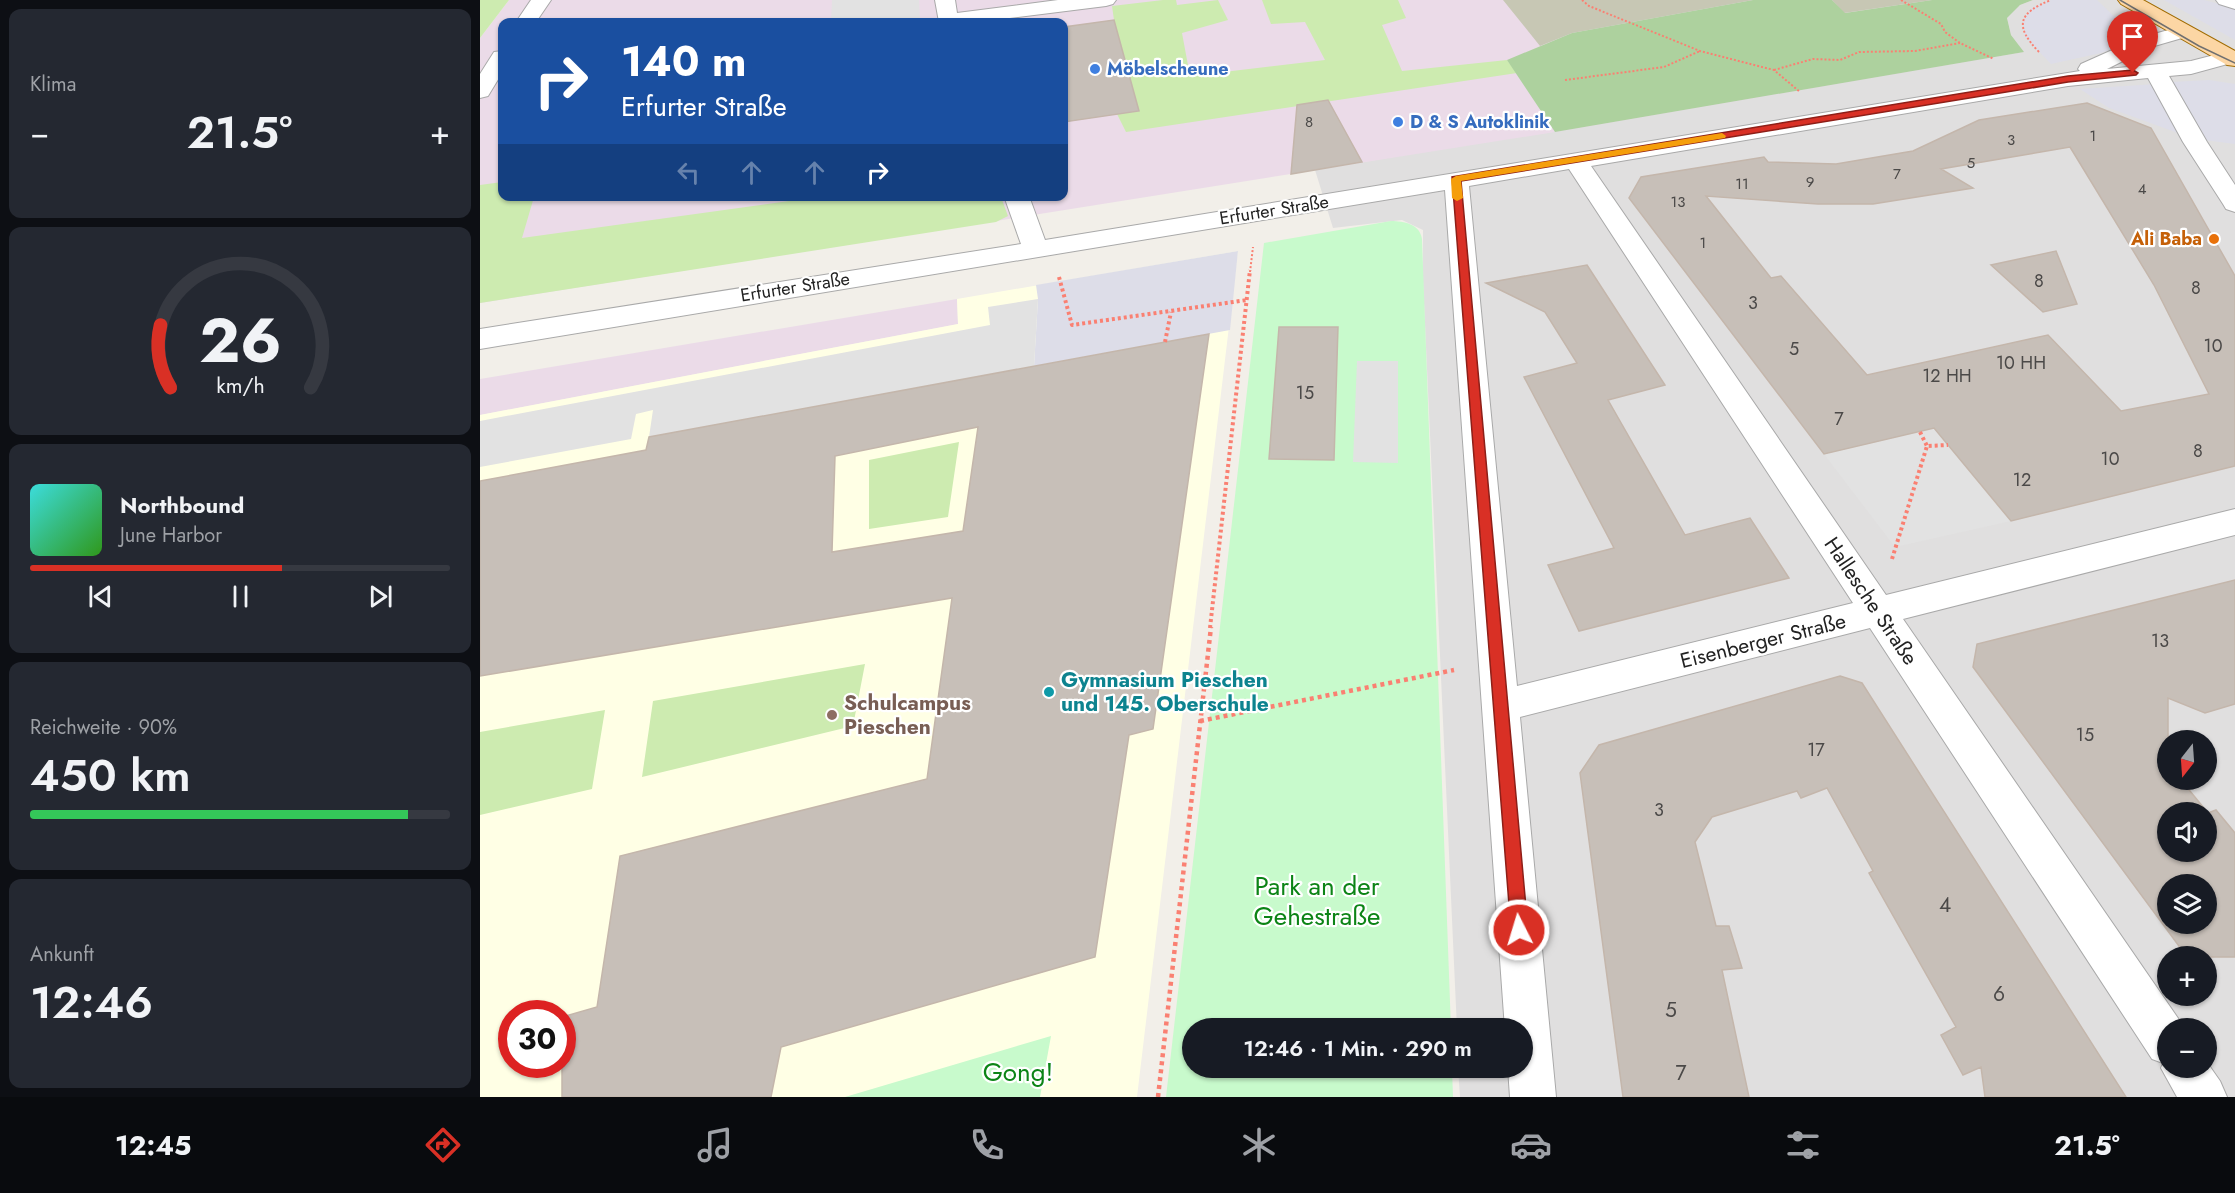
<!DOCTYPE html>
<html lang="de">
<head>
<meta charset="utf-8">
<style>
	body { margin:0; font-family:Jost,sans-serif; background:#242831; color:#f1f3f6; height:100vh; display:flex; flex-direction:column; font-size:22px; white-space:nowrap }
	* { box-sizing:border-box; margin:0 }
	p { font-size:20px; color:#9ea1a6 }
	.icon { flex:none; width:33px; height:33px; fill:none; stroke:currentColor; stroke-width:2; stroke-linecap:round; stroke-linejoin:round }
	.map { position:relative; flex:1; overflow:hidden }
	.drawer { display:flex; flex-direction:column; gap:9px; padding:9px; background:#0d0f14; width:480px }
	.drawer>* { flex:none }
	.guide { position:absolute; left:18px; top:18px; width:570px; height:183px; border-radius:12px; box-shadow:0 2px 4px #0004; background:#1a4fa0; color:#fff; overflow:hidden }
	.needle { width:39px; rotate:197deg }
	.controls { position:absolute; left:1677px; top:730px; display:grid; gap:12px }
	.controls a { display:grid; place-items:center; width:60px; height:60px; border-radius:50%; background:#171b24; box-shadow:0 2px 4px #0004; font-size:30px }
	.speed { position:absolute; left:18px; top:1000px; display:flex; gap:12px; font-size:30px; font-weight:700; text-align:center }
	.speed>* { display:grid; place-content:center; width:78px; height:78px; border-radius:50%; background:#171b24; box-shadow:0 2px 4px #0004; line-height:1 }
	.speed .limit { border:9px solid #d22; background:#fff; color:#111 }
	.pin { position:absolute; display:grid; place-items:center; width:51px; height:51px; color:#fff; margin:-62px -26px; border-radius:50% 50% 50% 0; rotate:-45deg; box-shadow:0 0 6px #0007 }
	.pin .icon { rotate:45deg }
	.me { position:absolute; width:66px; margin:-33px; rotate:355deg; stroke-linejoin:round; filter:drop-shadow(0 0 4px #0008) }
	.turn { display:flex; align-items:center; gap:21px; height:126px; padding:0 24px; font-size:27px }
	.turn .icon { width:78px; height:78px; stroke-width:2.5 }
	.turn b { display:block; font-size:42px; line-height:51px }
	.lanes { display:flex; align-items:center; height:57px; padding:0 24px; background:#0003; justify-content:center; gap:30px; direction:ltr }
	.lanes .off { opacity:.35 }
	.big { font-size:45px; font-weight:600; line-height:1.1 }
	.drawer .card { flex:1; display:flex; flex-direction:column; justify-content:center; gap:9px; min-width:0; padding:0 21px; border-radius:12px; background:#242831 }
	.drawer .dial { align-items:center; gap:0 }
	.dial svg { height:156px; overflow:visible; fill:none; stroke:#363941; stroke-width:7; stroke-linecap:round; text-anchor:middle }
	.dial text { fill:#f1f3f6; stroke:none }
	.song { display:flex; align-items:center; gap:18px }
	.cover { width:72px; height:72px; border-radius:9px; background:linear-gradient(135deg,hsl(180 70% 55%),hsl(110 70% 35%)) }
	.played { height:6px; border-radius:3px; background:linear-gradient(90deg,#d93025 60%,#363941 60%) }
	.keys { display:flex; justify-content:space-around; direction:ltr }
	.heat { display:flex; justify-content:space-between; align-items:center; font-size:33px; direction:ltr }
	.charge { height:9px; border-radius:4px; background:linear-gradient(90deg,#34c759 90%,#363941 0) }
	.trip { position:absolute; left:702px; top:1018px; width:351px; height:60px; border-radius:30px; background:#171b24; box-shadow:0 2px 4px #0004; font-weight:600; line-height:60px; text-align:center }
	.tab-bar { display:flex; height:96px; justify-content:space-around; align-items:center; background:#090b0e; color:#9ea1a6 }
	.tab-bar .icon { width:42px; height:42px }
	.tab-bar .current { color:#d93025 }
	.tab-bar b { font-size:27px; color:#f1f3f6 }
	main { display:flex; flex:1; min-height:0 }
	.map>svg:first-child { display:block }
</style>
</head>
<body>
<main>
<section class="drawer">
<div class="card"><p>Klima</p>
<div class="heat"><a>−</a><b class="big">21.5°</b><a>+</a></div>
</div>
<div class="card dial"><svg viewBox="0 0 100 80">
<path d="M14 69A42 42 0 1 1 86 69"/>
<path d="M14 69A42 42 0 0 1 9 37" stroke="#d93025"/>
<text x="50" y="56" font-size="32" font-weight="700">26</text>
<text x="50" y="72" font-size="11">km/h</text>
</svg></div>
<div class="card">
<div class="song"><i class="cover"></i><div><b>Northbound</b><p>June Harbor</p></div></div>
<div class="played"></div>
<div class="keys"><svg class="icon" aria-label="previous" viewBox="0 0 24 24"><path d="M18 5L8 12l10 7zM5 5v14"/></svg><svg class="icon" aria-label="pause" viewBox="0 0 24 24"><path d="M8 5v14M16 5v14"/></svg><svg class="icon" aria-label="next" viewBox="0 0 24 24"><path d="M6 5l10 7-10 7zM19 5v14"/></svg></div>
</div>
<div class="card"><p>Reichweite · 90%</p><b class="big">450 km</b><div class="charge"></div></div>
<div class="card"><p>Ankunft</p><b class="big">12:46</b></div>
</section>
<div class="map">
<svg width="1755" height="1097" viewBox="0 0 1755 1097">
	<rect width="100%" height="100%" fill="#f2efe9"/>
	<path fill="#e0dfdf" fill-rule="evenodd" d="M1553,0H1755V1097H980L978,1068H1042V1029H977L943,281V230L922,220L853,228L835,170L1543,52L1531,35L1527,18L1540,5ZM1688,741H1726V780H1688ZM1688,813H1726V852H1688ZM1688,885H1726V924H1688ZM1688,957H1726V996H1688ZM1688,1029H1726V1068H1688Z"/>
	<path fill="#ebdbe8" fill-rule="evenodd" d="M29,0H1553L1540,5L1527,18L1531,35L1544,52L1075,132L0,303V38ZM22,22H584V196H22Z
		M477,299L478,324L0,415V379Z"/>
	<path fill="#ffffe5" fill-rule="evenodd" d="M758,251L657,1097H0V415L478,324L477,299ZM32,1014H82V1065H32Z"/>
	<path fill="#c7c7b4" d="M1023,0H1273L1092,33L1060,46Z
		M1352,0H1452L1364,13Z"/>
	<path fill="#cdebb0" d="M0,0H29L0,38Z
		M683,0H696L697,5L738,0L748,20L702,33L710,76L845,60L825,22L791,24L782,0H918L926,18L902,25L922,71L1027,60L1037,73L646,132L637,114L659,111L634,20L632,6Z
		M22,182V196L54,197L42,238L338,197H521L528,216L516,222L0,303V185Z
		M479,442L468,517L389,529V460Z
		M385,664L373,726L162,777L173,701Z
		M125,710L112,789L0,815V732Z"/>
	<path fill="#add19e" d="M1273,0H1352L1365,13L1452,0H1553L1540,5L1527,18L1531,35L1544,52L1075,132L1027,60L1092,33Z"/>
	<path fill="#c8facc" d="M911,221C924,221 940,224 942,239L971,1029H712V1068H972L973,1097H686L784,243Z
		M571,1036L560,1097H365Z"/>
	<path fill="#e2e2e2" d="M352,0H439L440,22H351Z
		M558,299L554,366L169,437L173,410L156,414L151,439L0,467V421L510,325L508,307Z
		M877,361H918V463L873,462Z
		M1455,429L1531,521L1415,547L1344,454Z"/>
	<path fill="#dddde8" d="M1571,0H1617L1643,25L1646,34L1644,41L1637,47L1621,53L1571,64L1545,37L1543,21L1551,8Z
		M1684,0H1724L1755,8V40Z
		M1729,80L1755,84V144L1724,140L1691,82Z
		M1676,84L1706,136L1629,108L1600,89Z
		M758,251L750,330L554,366L558,299L556,285Z"/>
	<path fill="#c7bfb8" stroke="#c4b6ab" stroke-width="1.5" fill-rule="evenodd" d="M634,20L659,111L584,122V27Z
		M848,100L882,162L811,174L817,105Z
		M1607,103L1671,128L1755,276V466L1531,521L1454,428L1344,454L1149,198L1161,177L1284,157L1288,162L1356,164L1433,151L1499,120ZM1590,147L1674,285L1729,394L1641,411L1568,335L1387,375L1301,276L1291,278L1226,196L1338,204H1393L1493,188L1461,169Z
		M1576,251L1597,304L1563,312L1511,265Z
		M1107,265L1185,385L1128,400L1205,535L1270,518L1309,578L1099,631L1068,565L1134,548L1044,377L1097,363L1065,312L1006,283Z
		M799,327H858L854,460L789,459Z
		M729,334L673,729L649,735L615,957L301,1047L291,1097H82V1017L117,1007L140,856L447,779L472,598L0,676V481L166,450L169,437ZM498,427L483,531L352,552L355,456Z
		M1755,580V704L1725,713L1688,698V780H1701L1728,813L1736,810L1755,833V957H1707L1493,667L1497,644ZM1688,813H1726V852H1688ZM1688,885H1726V924H1688Z
		M1360,676L1382,683L1646,1097H1505L1501,1067L1483,1075L1461,1035L1476,1027L1389,873L1393,871L1347,788L1321,798L1317,791L1232,817L1215,842L1236,926H1249L1262,968L1242,970L1269,1097H1143L1100,773L1119,745Z"/>
	<g fill="none" stroke-linecap="round" stroke-linejoin="round">
		<defs>
			<path id="minor" d="M51,0H71L56,22H36Z
				M455,0H475L477,13L578,0H636L633,4L626,6L497,22H459Z
				M1736,0H1755V9L1739,4Z
				M1702,26L1709,28L1712,32L1709,36L1671,47L1627,69L1711,61L1750,51L1755,52V62L1711,74L1689,76L1727,142L1755,185V212L1746,209L1743,204L1703,142L1668,78L1588,86L1111,166L1406,595L1755,509V535L1423,619L1704,1027L1705,1029H1688V1068H1726V1061L1740,1081L1747,1097H1697L1681,1068L1683,1063L1672,1059L1390,628L1040,717L1076,1097H1030L1028,1068H1042V1029H1025L965,190L0,349V329L541,244L524,196H549L565,240L1600,71L1598,69L1601,64L1657,39ZM1089,169L1373,603L1037,686L989,186Z
				M22,51V73L8,96L0,98V74L14,52Z"/>
			<path id="major" d="M1638,0H1663L1755,51V66L1747,65L1641,4Z"/>
		</defs>
		<use href="#minor" stroke="#a9a9a9" stroke-width="2"/>
		<use href="#major" stroke="#a06b00" stroke-width="2"/>
		<path stroke="#fa8072" stroke-width="2" stroke-dasharray="2 2" stroke-linecap="butt" d="M1102,0L1109,6L1220,51L1294,70L1320,92
			M1421,0L1461,24L1465,32L1480,43L1514,59
			M1559,52C1534,26 1538,13 1571,0
			M1294,70L1333,59L1360,60L1379,52L1435,51L1480,43
			M1085,80L1184,67L1220,51
			M770,272L773,247"/>
		<path stroke="#fa8072" stroke-width="4" stroke-dasharray="3 3" stroke-linecap="butt" d="M579,277L592,325L767,300
			M685,342L691,312
			M1440,432L1447,446
			M1412,559L1447,446L1468,445
			M730,628L770,270"/>
		<path stroke="#fa8072" stroke-width="4.5" stroke-dasharray="4 4" stroke-linecap="butt" d="M720,721L974,670
			M678,1097L731,627"/>
		<use href="#minor" fill="#fff" fill-rule="evenodd"/>
		<use href="#major" fill="#fcd6a4" fill-rule="evenodd"/>
		<path stroke="#707070" stroke-width="1.5" d="M1640,0L1719,46L1755,63"/>
	</g>
	<path fill="#d93025" stroke="#8d1f18" stroke-width="1.5" d="M1653,70L1658,73L1656,75L1588,82L981,181L1048,930L1045,936L1039,939L1033,936L1031,930L972,177L1588,76Z"/>
	<path fill="#f59e0b" d="M1242,133L1246,136L1245,138L981,181L983,198L977,201L972,198L971,179L976,176Z"/>
	<g fill="#3f7fe0" stroke="#fff" stroke-width="2">
		<circle cx="615" cy="69" r="6"/>
		<circle cx="918" cy="122" r="6"/>
	</g>
	<circle fill="#e8710a" stroke="#fff" stroke-width="2" cx="1734" cy="239" r="6"/>
	<circle fill="#0f9aa8" stroke="#fff" stroke-width="2" cx="569" cy="692" r="6"/>
	<circle fill="#8d6e63" stroke="#fff" stroke-width="2" cx="352" cy="715" r="6"/>
	<g text-anchor="middle" dominant-baseline="central" stroke-width="4.5" stroke-linejoin="round" paint-order="stroke">
		<g font-size="15" fill="#4b4948">
			<text x="829" y="122">8</text>
			<text x="1613" y="136">1</text>
			<text x="1531" y="140">3</text>
			<text x="1491" y="163">5</text>
			<text x="1417" y="174">7</text>
			<text x="1330" y="182">9</text>
			<text x="1262" y="184">11</text>
			<text x="1662" y="189">4</text>
			<text x="1198" y="202">13</text>
			<text x="1223" y="243">1</text>
		</g>
		<g font-size="18" font-weight="bold" fill="#366cbe" stroke="#fff" text-anchor="start">
			<text x="627" y="69">Möbelscheune</text>
			<text x="930" y="122">D &amp; S Autoklinik</text>
		</g>
		<g font-size="18" fill="#222" stroke="#fff">
			<text transform="translate(794 210) rotate(-9)">Erfurter Straße</text>
			<text transform="translate(315 287) rotate(-9)">Erfurter Straße</text>
		</g>
		<g font-size="18" font-weight="bold" fill="#c56008" stroke="#fff" text-anchor="end">
			<text x="1722" y="239">Ali Baba</text>
		</g>
		<g font-size="18" fill="#4b4948">
			<text x="1559" y="281">8</text>
			<text x="1716" y="288">8</text>
			<text x="1273" y="303">3</text>
			<text x="1733" y="346">10</text>
			<text x="1314" y="349">5</text>
			<text x="1541" y="363">10 HH</text>
			<text x="1467" y="376">12 HH</text>
			<text x="825" y="393">15</text>
			<text x="1359" y="419">7</text>
			<text x="1718" y="451">8</text>
			<text x="1630" y="459">10</text>
			<text x="1542" y="480">12</text>
			<text x="1680" y="641">13</text>
			<text x="1605" y="735">15</text>
			<text x="1336" y="750">17</text>
			<text x="1179" y="810">3</text>
		</g>
		<g font-size="21" fill="#222" stroke="#fff">
			<text transform="translate(1391 601) rotate(56)">Hallesche Straße</text>
			<text transform="translate(1283 641) rotate(-14)">Eisenberger Straße</text>
		</g>
		<g font-size="21" font-weight="bold" fill="#0d838f" stroke="#fff" text-anchor="start">
			<text x="581" y="680">Gymnasium Pieschen<tspan x="581" dy="24">und 145. Oberschule</tspan></text>
		</g>
		<g font-size="21" font-weight="bold" fill="#785e54" stroke="#fff" text-anchor="start">
			<text x="364" y="703">Schulcampus<tspan x="364" dy="24">Pieschen</tspan></text>
		</g>
		<g font-size="21" fill="#4b4948">
			<text x="1465" y="905">4</text>
			<text x="1519" y="994">6</text>
			<text x="1191" y="1010">5</text>
			<text x="1201" y="1073">7</text>
		</g>
		<g font-size="26" fill="#0c8416" stroke="#fff">
			<text x="837" y="886">Park an der<tspan x="837" dy="30">Gehestraße</tspan></text>
			<text x="538" y="1072">Gong!</text>
		</g>
	</g>
</svg>
<div class="controls">
<a><svg class="needle" viewBox="-14 -14 28 28"><path d="M0-13l5 13h-10z" fill="#e53935"/><path d="M0 13l5-13h-10z" fill="#9ea1a6"/></svg></a>
<a><svg class="icon" aria-label="sound" viewBox="0 0 24 24"><path d="M4 9h4l5-4v14l-5-4H4zM17 9q2 3 0 6"/></svg></a>
<a><svg class="icon" aria-label="layers" viewBox="0 0 24 24"><path d="M12 4l9 5-9 5-9-5zM3 14l9 5 9-5"/></svg></a>
<a>+</a>
<a>−</a>
</div>
<div class="speed"><div class="limit">30</div></div>
<div class="pin" style="left:1653px;top:73px;background:#d93025"><svg class="icon" aria-label="arrive" viewBox="0 0 24 24"><path d="M6 21V4h12l-3 4 3 4H6"/></svg></div>
<svg class="me" style="left:1039px;top:930px" viewBox="-20 -20 40 40"><circle r="17" fill="#d93025" stroke="#fff" stroke-width="3"/><path d="M0-11L8 9 0 5-8 9z" fill="#fff"/></svg>
<div class="trip">12:46 · 1 Min. · 290 m</div>
<div class="guide">
<div class="turn"><svg class="icon" aria-label="right" viewBox="0 0 24 24"><path d="M7 20v-9h11M14 6l5 5-5 5"/></svg><div><b>140 m</b>Erfurter Straße</div></div>
<div class="lanes"><svg class="icon off" aria-label="left" viewBox="0 0 24 24"><path d="M17 20v-9H6M10 6l-5 5 5 5"/></svg><svg class="icon off" aria-label="ahead" viewBox="0 0 24 24"><path d="M12 20V5M6 11l6-6 6 6"/></svg><svg class="icon off" aria-label="ahead" viewBox="0 0 24 24"><path d="M12 20V5M6 11l6-6 6 6"/></svg><svg class="icon" aria-label="right" viewBox="0 0 24 24"><path d="M7 20v-9h11M14 6l5 5-5 5"/></svg></div>
</div>
</div>
</main>
<nav class="tab-bar">
<b>12:45</b>
<svg class="icon current" aria-label="directions" viewBox="0 0 24 24"><path d="M12 3l9 9-9 9-9-9zM9 14v-3h6M13 9l2 2-2 2"/></svg>
<svg class="icon" aria-label="music" viewBox="0 0 24 24"><path d="M9 18V5l10-2v13"/><circle cx="6" cy="18" r="3"/><circle cx="16" cy="16" r="3"/></svg>
<svg class="icon" aria-label="phone" viewBox="0 0 24 24"><path d="M5 4h4l2 5-3 2q2 4 5 5l2-3 5 2v4C11 20 4 13 5 4z"/></svg>
<svg class="icon" aria-label="climate" viewBox="0 0 24 24"><path d="M12 3v18M4 7l16 10M4 17L20 7"/></svg>
<svg class="icon" aria-label="car" viewBox="0 0 24 24"><path d="M5 17H2v-5l4-1 3-4h7l3 4 3 1v5h-3M9 17h6M6 11h13"/><circle cx="7" cy="17" r="2"/><circle cx="17" cy="17" r="2"/></svg>
<svg class="icon" aria-label="filters" viewBox="0 0 24 24"><path d="M4 7h16M4 17h16"/><circle cx="9" cy="7" r="2"/><circle cx="15" cy="17" r="2"/></svg>
<b>21.5°</b>
</nav>
</body>
</html>
